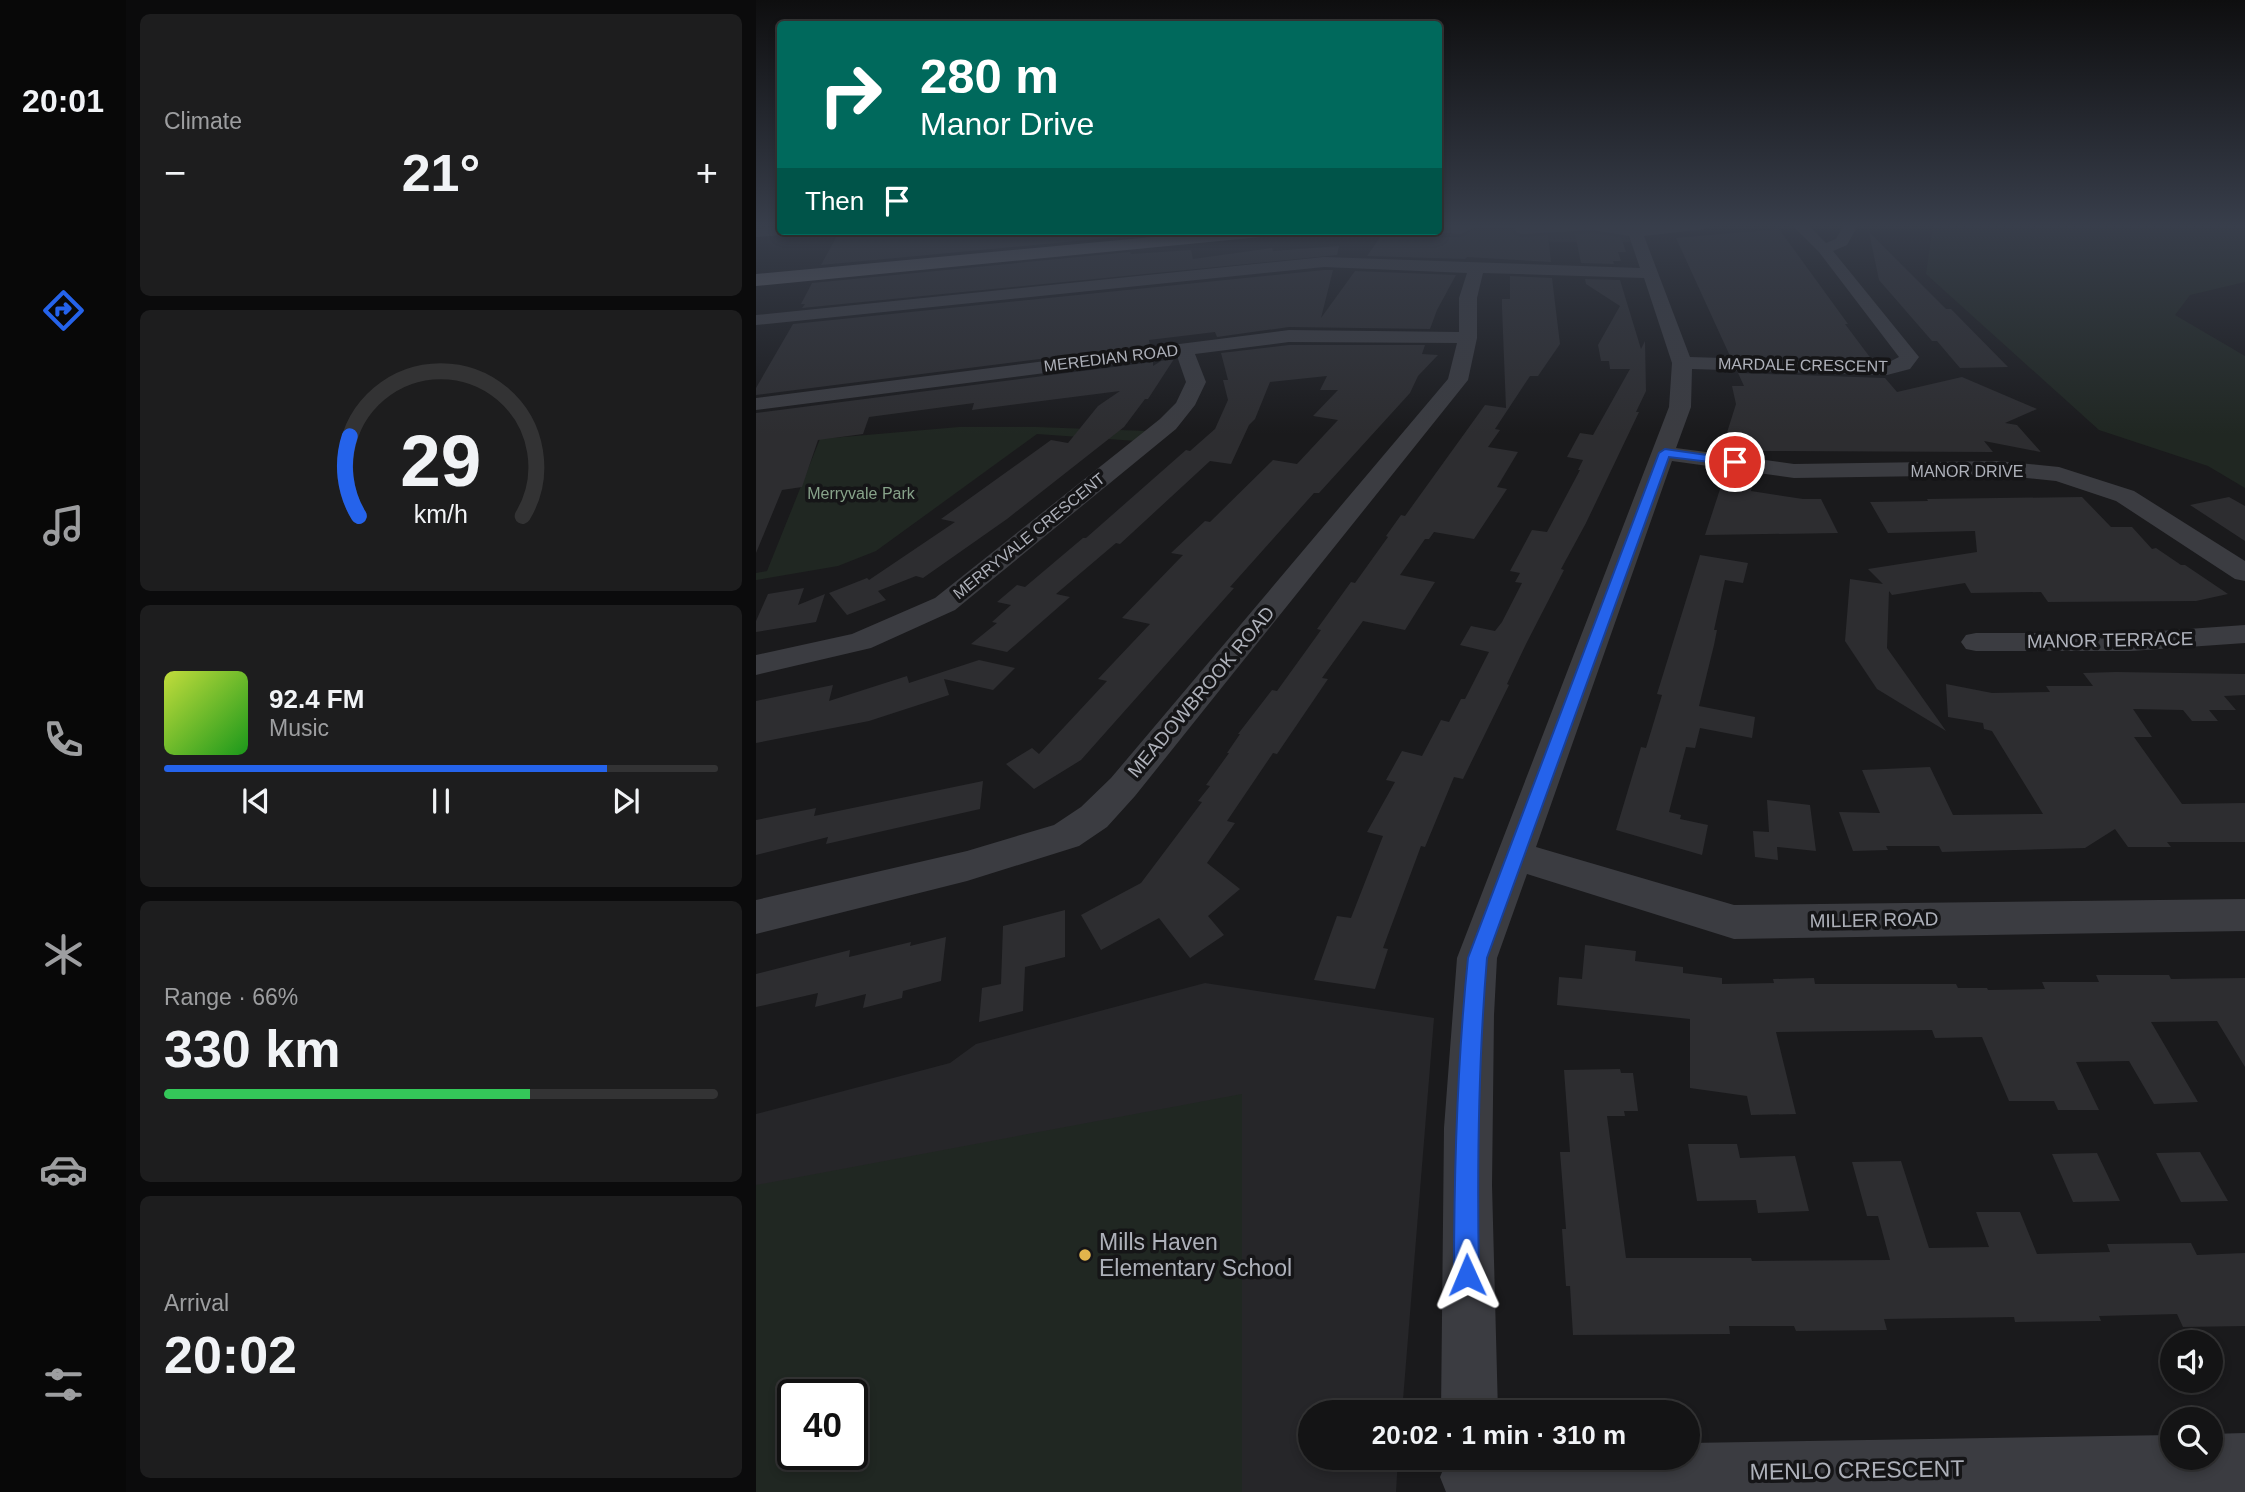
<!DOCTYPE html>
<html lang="en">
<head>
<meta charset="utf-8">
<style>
	body { margin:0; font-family:Arial,sans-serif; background:#1d1d1e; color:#f1f3f6; height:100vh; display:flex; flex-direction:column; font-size:26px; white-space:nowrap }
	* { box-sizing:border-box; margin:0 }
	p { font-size:23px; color:#9d9ea0 }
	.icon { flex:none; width:38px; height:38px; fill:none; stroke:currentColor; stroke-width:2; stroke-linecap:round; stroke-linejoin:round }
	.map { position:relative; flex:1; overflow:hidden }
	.side { display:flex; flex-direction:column; gap:14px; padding:14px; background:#0b0b0c; width:630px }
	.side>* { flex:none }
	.top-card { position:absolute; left:21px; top:21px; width:665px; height:214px; border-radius:7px; box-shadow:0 4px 10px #0003,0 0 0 2px #333334; background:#00695c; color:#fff; overflow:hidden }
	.buttons { position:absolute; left:1404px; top:1330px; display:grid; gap:14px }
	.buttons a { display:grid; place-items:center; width:63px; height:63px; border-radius:50%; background:#141415; box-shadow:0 4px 10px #0003,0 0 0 2px #333334; font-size:35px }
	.speed { position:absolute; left:21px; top:1379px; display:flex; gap:14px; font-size:35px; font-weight:700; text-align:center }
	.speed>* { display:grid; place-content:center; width:91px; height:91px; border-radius:50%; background:#141415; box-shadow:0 4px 10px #0003,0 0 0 2px #333334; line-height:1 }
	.speed .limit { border:4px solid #111; border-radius:10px; background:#fff; color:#111 }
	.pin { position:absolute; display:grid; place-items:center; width:60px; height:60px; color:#fff; margin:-30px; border:4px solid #fff; border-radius:50%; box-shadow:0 2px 7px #0007 }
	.me { position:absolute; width:77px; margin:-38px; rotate:359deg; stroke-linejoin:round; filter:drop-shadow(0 0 5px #0008) }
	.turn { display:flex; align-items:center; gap:24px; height:147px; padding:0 28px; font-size:32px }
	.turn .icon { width:91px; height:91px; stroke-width:2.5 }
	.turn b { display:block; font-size:49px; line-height:60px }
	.then { display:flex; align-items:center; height:66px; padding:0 28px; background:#0003; gap:14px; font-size:26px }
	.big { font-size:52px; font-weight:700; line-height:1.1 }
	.side .widget { flex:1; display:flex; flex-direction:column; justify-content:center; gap:10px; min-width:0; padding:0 24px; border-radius:10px; background:#1d1d1e }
	.side .dial { align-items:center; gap:0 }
	.dial svg { height:182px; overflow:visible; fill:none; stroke:#333334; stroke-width:7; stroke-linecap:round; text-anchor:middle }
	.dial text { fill:#f1f3f6; stroke:none }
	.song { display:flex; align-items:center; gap:21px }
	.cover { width:84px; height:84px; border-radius:10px; background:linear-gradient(135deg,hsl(70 70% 55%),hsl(120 70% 35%)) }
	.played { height:7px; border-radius:4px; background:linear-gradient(90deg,#2563eb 80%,#333334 80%) }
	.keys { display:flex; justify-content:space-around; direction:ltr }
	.heat { display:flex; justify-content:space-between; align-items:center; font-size:38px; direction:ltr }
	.charge { height:10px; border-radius:5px; background:linear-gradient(90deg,#34c759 66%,#333334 0) }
	.trip { position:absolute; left:542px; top:1400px; width:402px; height:70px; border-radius:35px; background:#141415; box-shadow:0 4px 10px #0003,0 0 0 2px #333334; font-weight:700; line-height:70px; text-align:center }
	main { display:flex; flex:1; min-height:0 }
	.menu { display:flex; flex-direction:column; width:126px; justify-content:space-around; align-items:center; background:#080808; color:#9d9ea0 }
	.menu .icon { width:49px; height:49px }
	.menu .current { color:#2563eb }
	.menu b { font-size:32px; color:#f1f3f6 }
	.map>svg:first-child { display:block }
</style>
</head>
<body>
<main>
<nav class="menu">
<b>20:01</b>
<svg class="icon current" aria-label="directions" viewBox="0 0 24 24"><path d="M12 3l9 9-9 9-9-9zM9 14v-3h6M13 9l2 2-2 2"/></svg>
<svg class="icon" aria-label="music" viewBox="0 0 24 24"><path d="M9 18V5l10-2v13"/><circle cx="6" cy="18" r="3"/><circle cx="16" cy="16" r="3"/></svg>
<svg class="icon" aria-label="phone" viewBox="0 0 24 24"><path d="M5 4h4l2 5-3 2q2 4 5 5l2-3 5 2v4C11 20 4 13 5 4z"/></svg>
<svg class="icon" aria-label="climate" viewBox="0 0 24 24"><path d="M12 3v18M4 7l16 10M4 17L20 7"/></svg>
<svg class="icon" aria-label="car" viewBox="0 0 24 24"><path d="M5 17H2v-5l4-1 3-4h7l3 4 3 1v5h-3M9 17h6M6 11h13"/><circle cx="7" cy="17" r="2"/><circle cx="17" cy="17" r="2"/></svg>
<svg class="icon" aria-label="filters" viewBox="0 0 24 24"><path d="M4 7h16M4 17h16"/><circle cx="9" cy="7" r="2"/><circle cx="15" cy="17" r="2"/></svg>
</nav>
<section class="side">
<div class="widget"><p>Climate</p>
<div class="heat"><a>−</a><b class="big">21°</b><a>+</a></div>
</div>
<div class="widget dial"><svg viewBox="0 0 100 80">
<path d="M14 69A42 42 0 1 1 86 69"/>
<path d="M14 69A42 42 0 0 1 10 34" stroke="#2563eb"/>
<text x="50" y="56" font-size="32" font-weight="700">29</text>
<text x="50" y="72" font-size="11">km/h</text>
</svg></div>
<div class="widget">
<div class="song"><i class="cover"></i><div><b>92.4 FM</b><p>Music</p></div></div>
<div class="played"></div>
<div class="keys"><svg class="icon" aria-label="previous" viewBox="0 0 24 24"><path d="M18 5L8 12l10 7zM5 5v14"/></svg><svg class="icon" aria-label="pause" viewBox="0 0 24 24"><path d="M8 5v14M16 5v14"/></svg><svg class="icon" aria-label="next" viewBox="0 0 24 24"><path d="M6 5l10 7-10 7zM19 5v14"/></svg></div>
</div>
<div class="widget"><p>Range · 66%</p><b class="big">330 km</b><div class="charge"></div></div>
<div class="widget"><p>Arrival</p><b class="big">20:02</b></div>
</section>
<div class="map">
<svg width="1489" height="1492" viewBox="0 0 1489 1492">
	<rect width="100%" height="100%" fill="#1a1a1c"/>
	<path fill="#262629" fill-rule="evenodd" d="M683,225H865L875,242H798L587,231H682Z
		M449,983L678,1018L646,1412H555V1458H642L640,1492H0V1114L194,1063L220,1044ZM37,1395H96V1454H37Z"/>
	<path fill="#202722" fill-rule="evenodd" d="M1177,225H1489V282L1434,295L1419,315L1489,356V488L1452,466L1343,430L1170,274Z
		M203,427H280L391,431L380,441L281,434L120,551L82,566L0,580V573L11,571L64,439Z
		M486,1094V1492H0V1185ZM37,1395H96V1454H37Z"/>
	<path fill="#2d2d30" d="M726,225H753L759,235L765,237L792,235L795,262L711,257L709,259L611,256L625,236L705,237Z
		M1023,229L1092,324H1089L1116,360L974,356L920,238Z
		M134,231H195L194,234L229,231H374V236L65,265L81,236Z
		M1113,232L1190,309H1195L1252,367L1204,368L1181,341H1176L1123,280Z
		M836,233L865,237L870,252H862L865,261H857L858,264L825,263L819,234Z
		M583,246L581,255L46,308L49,304H45L56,283L374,252L375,254L435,250L437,259L516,248L517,251Z
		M568,270H577L565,318L599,271L700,275L681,310L674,329L533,327L461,337L459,332L393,340L394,345L0,395V388L37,324Z
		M754,276L796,278L804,344L782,376H774L739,429L744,430L732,447L762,452L741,487L751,489L718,539L678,532L673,539H669L644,575L679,582L649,630L607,621L566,678L572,679L521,754L517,753L471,821L479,823L451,863L484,889L452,916L468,935L434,958L403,918L345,950L325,915L385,883L446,802L442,801L454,786L450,785L473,753H471L484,734H482L516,690L521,691L565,630L561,629L595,582L599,583L632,537L630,536L645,515L649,516L729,405L750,408L746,308V299H754Z
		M829,279L864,280L885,349L889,341L890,391L880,412H883L830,523L805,569L808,570L770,644L751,684L753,685L707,779L698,777L669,847L665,846L627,948L632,949L619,989L558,980L581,916L595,918L627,836L611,832L639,782L630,780L646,751L666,756L685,720L693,722L705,699H709L733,652L704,645L715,626L739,631L746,622L766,583L759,582L764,573L754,571L776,530L791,532L824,470H822L827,460L811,457L824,433L837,435L874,369H854L853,361H845L842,345L864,306L830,284Z
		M533,345H669L666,354L682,355L662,376L654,393L563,493H558L474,587L478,588L325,760L278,789L250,764L276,748L283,754L351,681L342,679L394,624L366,618L427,555L415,553L449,521L454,522L517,460L541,464L582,420L557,416L582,390H564L571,376L514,382L499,419L493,425L475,464L454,461L364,544L360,543L300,594L314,597L251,652L215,644L241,623L236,622L255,605L241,602L261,585L269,587L327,538H330L430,450L434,451L459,429L472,400L467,380H472L465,353Z
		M418,359L392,399H389L368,427L251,519L167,578L160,576L122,591L130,600L91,615L73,593L111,578L113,580L199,522L185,519L295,440L312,443L342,406L364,391L216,410L218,403L113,417L107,434L62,440L46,487L26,490L0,553V413L397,362V366L405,361Z
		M982,373L1129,378L1141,392L1206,377L1281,409L1249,423L1261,425L1285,452L1228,441L1237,452L1005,451L1004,457L975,453L978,443L968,442L980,404L976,386H988Z
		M970,471L999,475L995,491L1047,499H1065L1082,533L949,535Z
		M1326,497L1355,527H1376L1396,549L1400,548L1425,565H1429L1472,594L1440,601L1292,602L1285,592L1215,593L1209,583L1136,595L1133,591L1131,648L1190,731L1121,689L1089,641L1094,579L1127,584L1112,569L1221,552L1219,531L1132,533L1114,502L1172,501L1171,499Z
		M1473,497L1489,506V541L1434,505Z
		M944,555L992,563L987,583L969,580L958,630H961L958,645L943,706L999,717L996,738L944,728L939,748L930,747L913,812L925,815L924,819L952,825L946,855L860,830L885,747L890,748L906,695L901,694Z
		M48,588L42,605L69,594L60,622L0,632V621L12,594Z
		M223,660L259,668L237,690L188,679L193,695L113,721L0,743V701L77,685L73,701L151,676L153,683Z
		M1360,672L1489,674V695L1468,696L1480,710H1453L1462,721H1436L1427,710L1377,709L1396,737H1378L1426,804L1489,803V842H1411L1415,847H1372L1359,829L1329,848L1186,852L1183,846H1130L1132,850L1097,851L1083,812L1124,813L1106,770L1174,767L1197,815L1287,814L1236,731L1228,729L1227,723L1192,717L1190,684L1236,693L1294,692L1290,686H1337L1327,673Z
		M227,781L224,809L70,844L72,837L0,855V820L60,808L58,816Z
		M1011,800L1054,805L1060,851L1021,847L1022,860L999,857L997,831L1013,832Z
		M309,910V957L269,967L267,1011L223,1022L226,988L245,984L247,926Z
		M190,937L185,981L147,991L146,998L107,1008L110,994L59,1007L62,993L0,1007V974L94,950L93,957L155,942L154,946Z
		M829,945L880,951L879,961L927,967V973L966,978V984L1018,983L1017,979L1058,978L1059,984H1200L1202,988H1231L1232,990L1289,989L1286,982H1343L1340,975H1413L1415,979L1489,978V1067L1461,1021L1395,1022L1442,1102L1398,1104L1373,1061L1320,1062L1343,1110H1302L1298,1101H1253L1226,1037L1179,1038L1176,1030L1020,1032L1040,1114L995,1115L991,1096L934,1088V1019L801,1005L803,977L826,979Z
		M864,1069L865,1073H877L882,1111H868L869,1116H851L870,1258H995L996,1261L1134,1260L1122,1216H1111L1096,1162L1145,1161L1173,1248L1233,1247L1220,1212H1264L1281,1254L1354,1252L1351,1244L1435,1243L1441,1255L1489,1253V1326L1427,1327L1421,1314L1343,1316L1345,1321L1259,1322L1258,1317L1128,1319L1131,1330L1040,1331L1038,1326H973L974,1334L817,1335L814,1286H810L806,1229H810L804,1152H814L808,1070Z
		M932,1144H981L984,1158L1039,1156L1053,1211L1002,1213L1000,1200L941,1201Z
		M1444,1152L1472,1201L1425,1202L1400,1153Z
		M1341,1153L1364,1201L1317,1202L1296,1154Z"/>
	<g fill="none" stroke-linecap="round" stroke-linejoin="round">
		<path fill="#3b3c41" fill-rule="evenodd" d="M682,225H724L705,234L677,232L682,231Z
			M755,225H956L949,229L888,236L934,357L1131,363L1143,357L1063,252L1036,225H1052L1070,243L1080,239L1088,225H1102L1091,245L1077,251L1163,357L1154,369L1131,375L936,369L935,407L920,448L1038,464L1242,461L1303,467L1378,491L1489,561V581L1479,579L1360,501L1300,481L1242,475L1038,478L916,461L780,847L978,905L1489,899V931L978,939L771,874L741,958L738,1015L736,1185L742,1412H685L688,1128L701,958L913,407L916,363L888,278L727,273L721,298V338L712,380L379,796L351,827L323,846L211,881L0,934V900L211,851L298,825L325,807L355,778L692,379L701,343L533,342L439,354L450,382L439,405L420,429L199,610L115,648L0,675V655L96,634L179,598L404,419L420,403L430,382L421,356L0,410V398L533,330L703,332V298L711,273L568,267L0,325V315L568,257L884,268L873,236L836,230L766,234L761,233Z
			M24,227V231H35L28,235L0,237V229Z
			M1489,625V643L1375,651H1220L1210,649L1205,642L1210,635L1220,633H1375Z
			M1489,1433V1492H690L684,1477L692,1458H933V1443L1416,1435V1458H1454V1434Z"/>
		<path fill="#58595f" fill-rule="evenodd" d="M461,231H524L515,236L0,286V274Z"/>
	</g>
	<linearGradient id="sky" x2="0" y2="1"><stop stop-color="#0e0e0f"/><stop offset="0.52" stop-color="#383e4b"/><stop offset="1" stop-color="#383e4b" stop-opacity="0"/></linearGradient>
	<rect width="1489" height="434" fill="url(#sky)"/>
	<path fill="#2563eb" stroke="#184099" stroke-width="2" d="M909,449L979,459L985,462L979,465L913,457L731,958C722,1064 721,1169 723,1275L720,1284L711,1287L702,1284L698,1275C698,1169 701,1064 712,958L903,453Z"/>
	<circle fill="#e2b54c" stroke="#151517" stroke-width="2.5" cx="329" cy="1255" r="7"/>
	<g text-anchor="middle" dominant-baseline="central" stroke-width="7" stroke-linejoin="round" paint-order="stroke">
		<g font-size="16" fill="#aeb1ba" stroke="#151517">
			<text transform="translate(355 358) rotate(-7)">MEREDIAN ROAD</text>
			<text transform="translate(1047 365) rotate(1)">MARDALE CRESCENT</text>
			<text x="1211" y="471">MANOR DRIVE</text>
			<text transform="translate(273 536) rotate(-39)">MERRYVALE CRESCENT</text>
		</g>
		<g font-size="16" fill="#87a38a" stroke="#151517">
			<text x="105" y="493">Merryvale Park</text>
		</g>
		<g font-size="19" fill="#aeb1ba" stroke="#151517">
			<text transform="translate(1354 640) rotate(-1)">MANOR TERRACE</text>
			<text transform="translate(445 692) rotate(-50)">MEADOWBROOK ROAD</text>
			<text transform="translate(1118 920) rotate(-1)">MILLER ROAD</text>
		</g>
		<g font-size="23" fill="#aeb1ba" stroke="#151517" text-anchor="start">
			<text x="343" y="1242">Mills Haven<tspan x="343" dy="26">Elementary School</tspan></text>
		</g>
		<g font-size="23" fill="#aeb1ba" stroke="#151517">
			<text transform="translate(1101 1470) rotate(-1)">MENLO CRESCENT</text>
		</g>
	</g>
</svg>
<div class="buttons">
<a><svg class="icon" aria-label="sound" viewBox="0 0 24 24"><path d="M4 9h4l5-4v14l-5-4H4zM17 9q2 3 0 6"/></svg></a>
<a><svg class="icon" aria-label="search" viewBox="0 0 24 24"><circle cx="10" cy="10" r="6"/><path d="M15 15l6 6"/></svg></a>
</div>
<div class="speed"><div class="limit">40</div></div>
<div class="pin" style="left:979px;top:462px;background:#d93025"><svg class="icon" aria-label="arrive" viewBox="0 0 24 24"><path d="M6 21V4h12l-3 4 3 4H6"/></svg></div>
<svg class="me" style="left:711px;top:1275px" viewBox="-20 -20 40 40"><path d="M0-17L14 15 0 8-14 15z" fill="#2563eb" stroke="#fff" stroke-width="4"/></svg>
<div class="trip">20:02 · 1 min · 310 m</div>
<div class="top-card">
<div class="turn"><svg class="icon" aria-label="right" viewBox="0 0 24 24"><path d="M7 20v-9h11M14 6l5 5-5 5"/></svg><div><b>280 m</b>Manor Drive</div></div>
<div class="then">Then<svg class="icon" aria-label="arrive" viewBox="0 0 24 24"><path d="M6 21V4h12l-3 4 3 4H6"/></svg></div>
</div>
</div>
</main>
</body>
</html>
